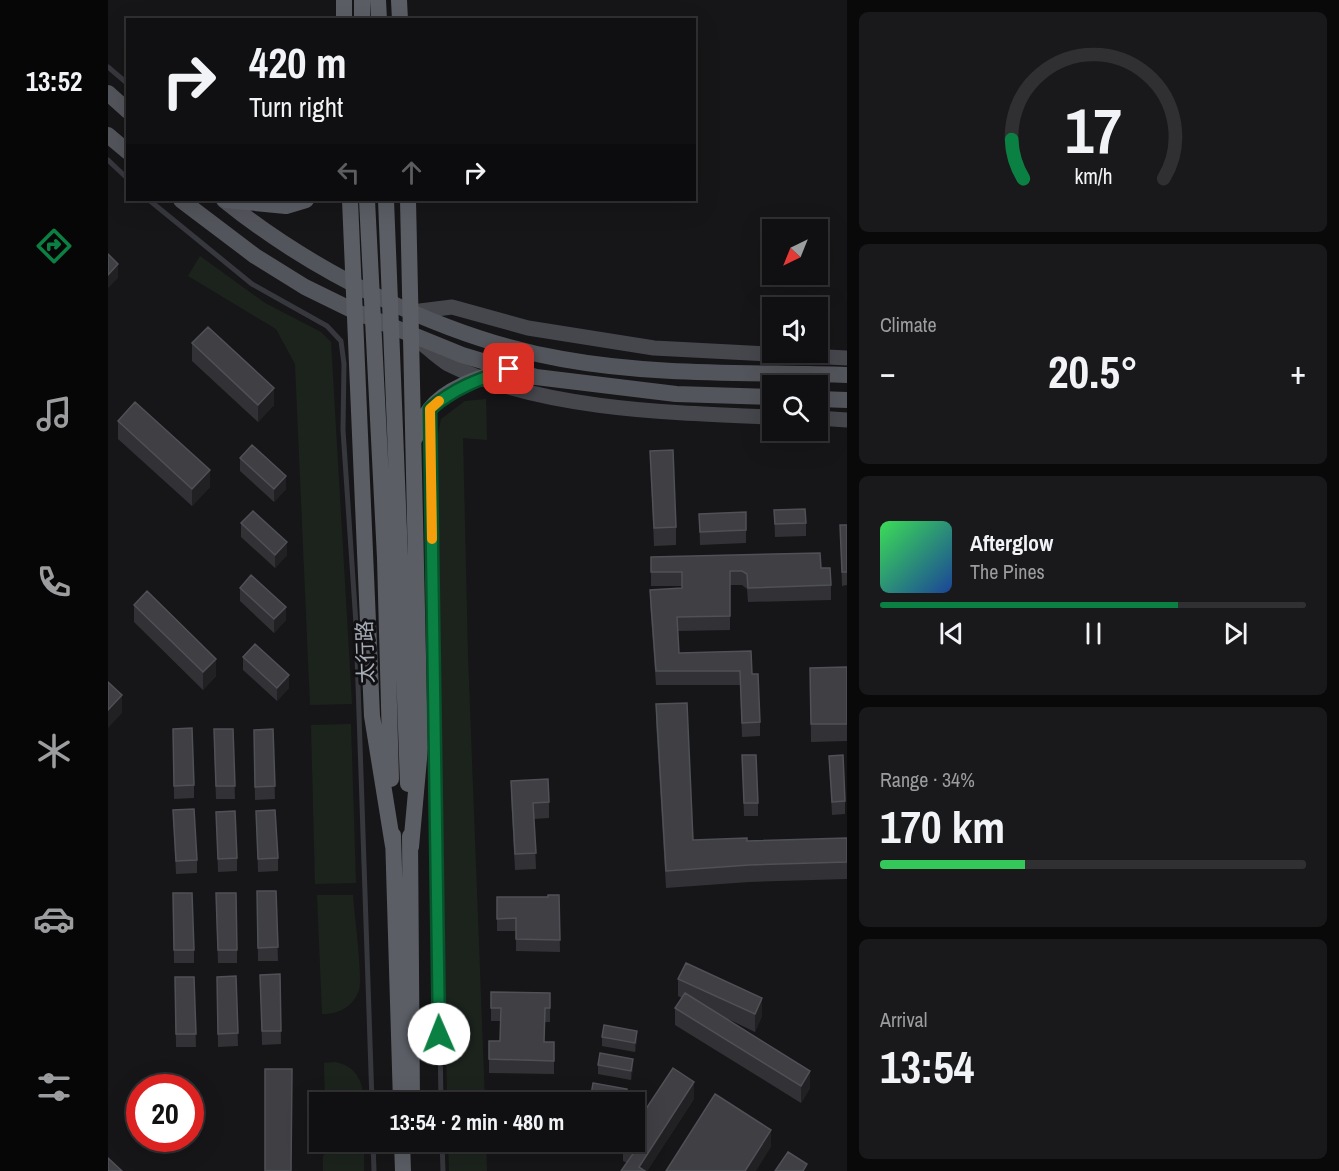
<!DOCTYPE html>
<html lang="en">
<head>
<meta charset="utf-8">
<style>
	body { margin:0; font-family:"Archivo Narrow","Noto Sans SC",sans-serif; background:#19191b; color:#f1f3f6; height:100vh; display:flex; flex-direction:column; font-size:22px; white-space:nowrap }
	* { box-sizing:border-box; margin:0 }
	p { font-size:20px; color:#9c9d9f }
	.icon { flex:none; width:33px; height:33px; fill:none; stroke:currentColor; stroke-width:2; stroke-linecap:round; stroke-linejoin:round }
	.map { position:relative; flex:1; overflow:hidden }
	.details { display:flex; flex-direction:column; gap:12px; padding:12px; background:#09090a; width:492px }
	.details>* { flex:none }
	.hud { position:absolute; left:18px; top:18px; width:570px; height:183px; border-radius:0px; box-shadow:0 6px 24px #0002,0 0 0 2px #303032; background:#101012; color:#f1f3f6; overflow:hidden }
	.needle { width:39px; rotate:223deg }
	.tools { position:absolute; left:654px; top:219px; display:grid; gap:12px }
	.tools a { display:grid; place-items:center; width:66px; height:66px; border-radius:0px; background:#101012; box-shadow:0 6px 24px #0002,0 0 0 2px #303032; font-size:30px }
	.speed { position:absolute; left:18px; top:1074px; display:flex; gap:12px; font-size:30px; font-weight:700; text-align:center }
	.speed>* { display:grid; place-content:center; width:78px; height:78px; border-radius:50%; background:#101012; box-shadow:0 6px 24px #0002,0 0 0 2px #303032; line-height:1 }
	.speed .limit { border:9px solid #d22; background:#fff; color:#111 }
	.pin { position:absolute; display:grid; place-items:center; width:51px; height:51px; color:#fff; margin:-26px; border-radius:12px; box-shadow:0 3px 9px #0006 }
	.me { position:absolute; width:66px; margin:-33px; rotate:359deg; stroke-linejoin:round; filter:drop-shadow(0 0 4px #0008) }
	.turn { display:flex; align-items:center; gap:21px; height:126px; padding:0 24px; font-size:27px }
	.turn .icon { width:78px; height:78px; stroke-width:2.5 }
	.turn b { display:block; font-size:42px; line-height:51px }
	.lanes { display:flex; align-items:center; height:57px; padding:0 24px; background:#0003; justify-content:center; gap:30px; direction:ltr }
	.lanes .off { opacity:.35 }
	.big { font-size:45px; font-weight:800; line-height:1.1 }
	.details .tile { flex:1; display:flex; flex-direction:column; justify-content:center; gap:9px; min-width:0; padding:0 21px; border-radius:9px; background:#19191b }
	.details .dial { align-items:center; gap:0 }
	.dial svg { height:156px; overflow:visible; fill:none; stroke:#303032; stroke-width:7; stroke-linecap:round; text-anchor:middle }
	.dial text { fill:#f1f3f6; stroke:none }
	.song { display:flex; align-items:center; gap:18px }
	.cover { width:72px; height:72px; border-radius:9px; background:linear-gradient(135deg,hsl(130 70% 55%),hsl(220 70% 35%)) }
	.played { height:6px; border-radius:3px; background:linear-gradient(90deg,#0b8043 70%,#303032 70%) }
	.keys { display:flex; justify-content:space-around; direction:ltr }
	.heat { display:flex; justify-content:space-between; align-items:center; font-size:33px; direction:ltr }
	.charge { height:9px; border-radius:4px; background:linear-gradient(90deg,#34c759 34%,#303032 0) }
	.trip { position:absolute; left:201px; top:1092px; width:336px; height:60px; border-radius:0px; background:#101012; box-shadow:0 6px 24px #0002,0 0 0 2px #303032; font-weight:800; line-height:60px; text-align:center }
	main { display:flex; flex:1; min-height:0 }
	.dock { display:flex; flex-direction:column; width:108px; justify-content:space-around; align-items:center; background:#060607; color:#9c9d9f }
	.dock .icon { width:42px; height:42px }
	.dock .selected { color:#0b8043 }
	.dock b { font-size:27px; color:#f1f3f6 }
	.map>svg:first-child { display:block }
</style>
</head>
<body>
<main>
<nav class="dock">
<b>13:52</b>
<svg class="icon selected" aria-label="directions" viewBox="0 0 24 24"><path d="M12 3l9 9-9 9-9-9zM9 14v-3h6M13 9l2 2-2 2"/></svg>
<svg class="icon" aria-label="music" viewBox="0 0 24 24"><path d="M9 18V5l10-2v13"/><circle cx="6" cy="18" r="3"/><circle cx="16" cy="16" r="3"/></svg>
<svg class="icon" aria-label="phone" viewBox="0 0 24 24"><path d="M5 4h4l2 5-3 2q2 4 5 5l2-3 5 2v4C11 20 4 13 5 4z"/></svg>
<svg class="icon" aria-label="climate" viewBox="0 0 24 24"><path d="M12 3v18M4 7l16 10M4 17L20 7"/></svg>
<svg class="icon" aria-label="car" viewBox="0 0 24 24"><path d="M5 17H2v-5l4-1 3-4h7l3 4 3 1v5h-3M9 17h6M6 11h13"/><circle cx="7" cy="17" r="2"/><circle cx="17" cy="17" r="2"/></svg>
<svg class="icon" aria-label="filters" viewBox="0 0 24 24"><path d="M4 7h16M4 17h16"/><circle cx="9" cy="7" r="2"/><circle cx="15" cy="17" r="2"/></svg>
</nav>
<div class="map">
<svg width="739" height="1171" viewBox="0 0 739 1171">
	<rect width="100%" height="100%" fill="#161618"/>
	<path fill="#1c231d" d="M92,256L157,303L213,332L223,342L244,704L202,705L187,364L168,329L80,276Z
		M378,399L379,440L355,438L360,656L377,1102H339L329,439L333,419L357,401Z
		M243,724L248,883L207,884L203,725Z
		M209,895H245C246,912 255,978 251,990C245,1007 231,1014 214,1014Z
		M227,1062C249,1066 255,1082 256,1102H217L216,1063Z
		M340,1142H378L379,1171H341Z
		M256,1145V1171H215V1156L226,1147Z"/>
	<g fill="none" stroke-linecap="round" stroke-linejoin="round">
		<path stroke="#37383d" stroke-width="5" d="M0,67L20,84
			M0,160L20,179
			M41,200L144,284L219,326L233,341L236,364L235,430L248,624L264,1102
			M322,420L333,1102
			M265,1142L266,1171
			M334,1142L335,1171"/>
		<path stroke="#45474d" stroke-width="15" d="M304,312L344,307L420,328L546,348L739,358
			M311,341C320,348 330,358 340,364C432,410 563,413 664,417
			M710,418L739,420"/>
		<path stroke="#53555c" stroke-width="16" d="M0,93L20,111
			M0,135L20,152
			M73,200L147,256L197,287L246,311L354,355L428,377L568,394L664,397
			M116,200C206,273 339,339 454,359C547,376 644,372 739,375
			M710,399L739,400"/>
		<path stroke="#5b5e65" stroke-width="16" d="M236,0V20
			M254,0V20
			M270,0L271,20
			M291,0L292,20
			M117,200L178,206L198,200
			M242,200L264,716L285,846
			M300,200L312,748L303,847
			M307,438C312,429 316,417 322,409C340,386 375,377 401,369
			M292,557L300,784
			M277,558L283,779
			M285,835L293,1102
			M302,836L304,1102
			M294,1142L295,1171"/>
		<path stroke="#5b5e65" stroke-width="16" d="M259,200L277,558
			M278,200L292,557"/>
	</g>
	<path fill="#323236" d="M84,343L166,405L150,422L84,361Z
		M10,421L102,487L84,506L10,439Z
		M542,451L568,527V545L546,546Z
		M132,458L178,489L166,502L132,471Z
		M666,510L698,523V536L667,537Z
		M591,514L638,530V543L592,545Z
		M133,523L179,555L167,568L133,537Z
		M732,525H739V585L734,586Z
		M543,557L713,568L723,585V600L640,602L639,589L634,585H622V630L570,631L571,653L644,674L652,722V736L634,737L632,685H548L542,604V590L574,588V586H543Z
		M132,588L178,620L166,633L132,601Z
		M26,605L108,676L95,690L26,622Z
		M135,657L181,688L169,701L135,670Z
		M739,667V741L703,742L702,668Z
		M548,704L585,840L639,841L739,838V879L641,882L558,888L548,722Z
		M65,729L86,785V798L66,799Z
		M125,729L127,799H108L106,743Z
		M165,729L167,799L147,800L146,730Z
		M634,755L650,803V816H636Z
		M721,756L737,801V814L724,815Z
		M403,781L441,802V818L426,819L428,869L407,870L403,797Z
		M65,810L89,860V873L68,874Z
		M148,811L170,858V871L150,872Z
		M108,812L129,858V871L110,872Z
		M149,891H168L170,961H150Z
		M65,893L86,950V963H66Z
		M451,895L452,952L408,951V931H389V897H440Z
		M108,907L129,950V963H110Z
		M172,974L173,1044L154,1045L152,975Z
		M128,976L130,1046L110,1047L109,977Z
		M67,977H86L88,1047H68Z
		M570,979L654,1016L647,1032L620,1019L702,1088L693,1103L567,1025V1008L574,998L570,996Z
		M383,992L442,993V1022H437L436,1042H446V1074L381,1073V1041H392V1021H383Z
		M494,1037L529,1040L527,1052L494,1046Z
		M490,1065L525,1068L523,1080L490,1074Z
		M483,1095L519,1098L518,1102H483Z
		M586,1099L539,1171H513L519,1163L515,1161V1143Z"/>
	<path fill="#212124" d="M10,264V278L0,288V275Z
		M166,388V405L150,422V405Z
		M102,470V487L84,506V489Z
		M178,476V489L166,502V489Z
		M179,542V555L167,568V555Z
		M178,607V620L166,633V619Z
		M108,659V676L95,690V672Z
		M181,675V688L169,701V688Z
		M14,695V713L0,728V710Z
		M654,998V1016L647,1032V1014Z
		M529,1031V1040L527,1052V1043Z
		M525,1059V1068L523,1080V1071Z
		M702,1071V1088L693,1103V1086Z
		M586,1082V1099L539,1171H531V1167Z
		M663,1130V1147L648,1171H637Z"/>
	<path fill="#3f3f44" stroke="#4f5156" stroke-width="1.5" d="M0,254L10,264L0,275Z
		M100,327L166,388L150,405L84,343Z
		M27,402L102,470L84,489L10,421Z
		M144,445L178,476L166,489L132,458Z
		M565,450L568,527L546,528L542,451Z
		M697,509L698,523L667,524L666,510Z
		M145,511L179,542L167,555L133,523Z
		M638,512V530L592,532L591,514Z
		M732,525H739V572H734Z
		M712,553L713,568H722L723,585L640,588L639,574L634,571H622V616L569,617L571,653L643,651L644,674H650L652,722L634,723L632,671H548L542,590L574,588V572H543V557Z
		M143,575L178,607L166,619L132,588Z
		M39,591L108,659L95,672L26,605Z
		M147,644L181,675L169,688L135,657Z
		M739,667V724H703L702,668Z
		M0,682L14,695L0,710Z
		M579,703L585,840L639,838V841L739,838V862L641,865L558,871L548,704Z
		M84,728L86,785L66,786L65,729Z
		M106,729H125L127,786H108Z
		M165,729L167,786L147,787L146,730Z
		M634,755H648L650,803H636Z
		M735,755L737,801L724,802L721,756Z
		M440,779L441,802L425,803L428,853L407,854L403,781Z
		M86,809L89,860L68,861L65,810Z
		M167,810L170,858L150,859L148,811Z
		M127,811L129,858L110,859L108,812Z
		M149,891H168L170,947L150,948Z
		M65,893H84L86,950H66Z
		M108,893H128L129,950H110Z
		M440,895H451L452,940L408,939V918L389,919V897H440Z
		M578,963L654,998L647,1014L570,979Z
		M172,974L173,1031H154L152,975Z
		M128,976L130,1033L110,1034L109,977Z
		M67,977H86L88,1034H68Z
		M383,992L442,993V1008H437L436,1042H446V1061L381,1059V1041H392L393,1008H383Z
		M577,993L702,1071L693,1086L567,1008Z
		M496,1025L529,1031L527,1043L494,1037Z
		M492,1053L525,1059L523,1071L490,1065Z
		M565,1068L586,1082L531,1167L537,1171H513L527,1151L515,1143L517,1142H526V1127Z
		M157,1069H184L183,1171H157Z
		M485,1083L519,1089L517,1101L483,1095Z
		M607,1094L663,1130L637,1171H558Z
		M680,1152L699,1164L695,1171H667Z
		M0,1158L14,1171H0Z"/>
	<g fill="none" stroke-linecap="round" stroke-linejoin="round">
		<defs>
			<path id="route" d="M331,1034L322,409C346,388 371,379 401,369"/>
		</defs>
		<use href="#route" stroke="#07532c" stroke-width="15"/>
		<use href="#route" stroke="#0b8043" stroke-width="10"/>
		<path stroke="#f59e0b" stroke-width="10" d="M324,539L322,409L331,401"/>
	</g>
	<g text-anchor="middle" dominant-baseline="central" stroke-width="6" stroke-linejoin="round" paint-order="stroke">
		<g font-size="21" fill="#a8adb8" stroke="#111113">
			<text transform="translate(257 652) rotate(-92)">太行路</text>
		</g>
	</g>
</svg>
<div class="tools">
<a><svg class="needle" viewBox="-14 -14 28 28"><path d="M0-13l5 13h-10z" fill="#e53935"/><path d="M0 13l5-13h-10z" fill="#9c9d9f"/></svg></a>
<a><svg class="icon" aria-label="sound" viewBox="0 0 24 24"><path d="M4 9h4l5-4v14l-5-4H4zM17 9q2 3 0 6"/></svg></a>
<a><svg class="icon" aria-label="search" viewBox="0 0 24 24"><circle cx="10" cy="10" r="6"/><path d="M15 15l6 6"/></svg></a>
</div>
<div class="speed"><div class="limit">20</div></div>
<div class="pin" style="left:401px;top:369px;background:#d93025"><svg class="icon" aria-label="arrive" viewBox="0 0 24 24"><path d="M6 21V4h12l-3 4 3 4H6"/></svg></div>
<svg class="me" style="left:331px;top:1034px" viewBox="-20 -20 40 40"><circle r="19" fill="#fff"/><path d="M0-13L10 11 0 6-10 11z" fill="#0b8043"/></svg>
<div class="trip">13:54 · 2 min · 480 m</div>
<div class="hud">
<div class="turn"><svg class="icon" aria-label="right" viewBox="0 0 24 24"><path d="M7 20v-9h11M14 6l5 5-5 5"/></svg><div><b>420 m</b>Turn right</div></div>
<div class="lanes"><svg class="icon off" aria-label="left" viewBox="0 0 24 24"><path d="M17 20v-9H6M10 6l-5 5 5 5"/></svg><svg class="icon off" aria-label="ahead" viewBox="0 0 24 24"><path d="M12 20V5M6 11l6-6 6 6"/></svg><svg class="icon" aria-label="right" viewBox="0 0 24 24"><path d="M7 20v-9h11M14 6l5 5-5 5"/></svg></div>
</div>
</div>
<section class="details">
<div class="tile dial"><svg viewBox="0 0 100 80">
<path d="M14 69A42 42 0 1 1 86 69"/>
<path d="M14 69A42 42 0 0 1 8 49" stroke="#0b8043"/>
<text x="50" y="56" font-size="32" font-weight="700">17</text>
<text x="50" y="72" font-size="11">km/h</text>
</svg></div>
<div class="tile"><p>Climate</p>
<div class="heat"><a>−</a><b class="big">20.5°</b><a>+</a></div>
</div>
<div class="tile">
<div class="song"><i class="cover"></i><div><b>Afterglow</b><p>The Pines</p></div></div>
<div class="played"></div>
<div class="keys"><svg class="icon" aria-label="previous" viewBox="0 0 24 24"><path d="M18 5L8 12l10 7zM5 5v14"/></svg><svg class="icon" aria-label="pause" viewBox="0 0 24 24"><path d="M8 5v14M16 5v14"/></svg><svg class="icon" aria-label="next" viewBox="0 0 24 24"><path d="M6 5l10 7-10 7zM19 5v14"/></svg></div>
</div>
<div class="tile"><p>Range · 34%</p><b class="big">170 km</b><div class="charge"></div></div>
<div class="tile"><p>Arrival</p><b class="big">13:54</b></div>
</section>
</main>
</body>
</html>
